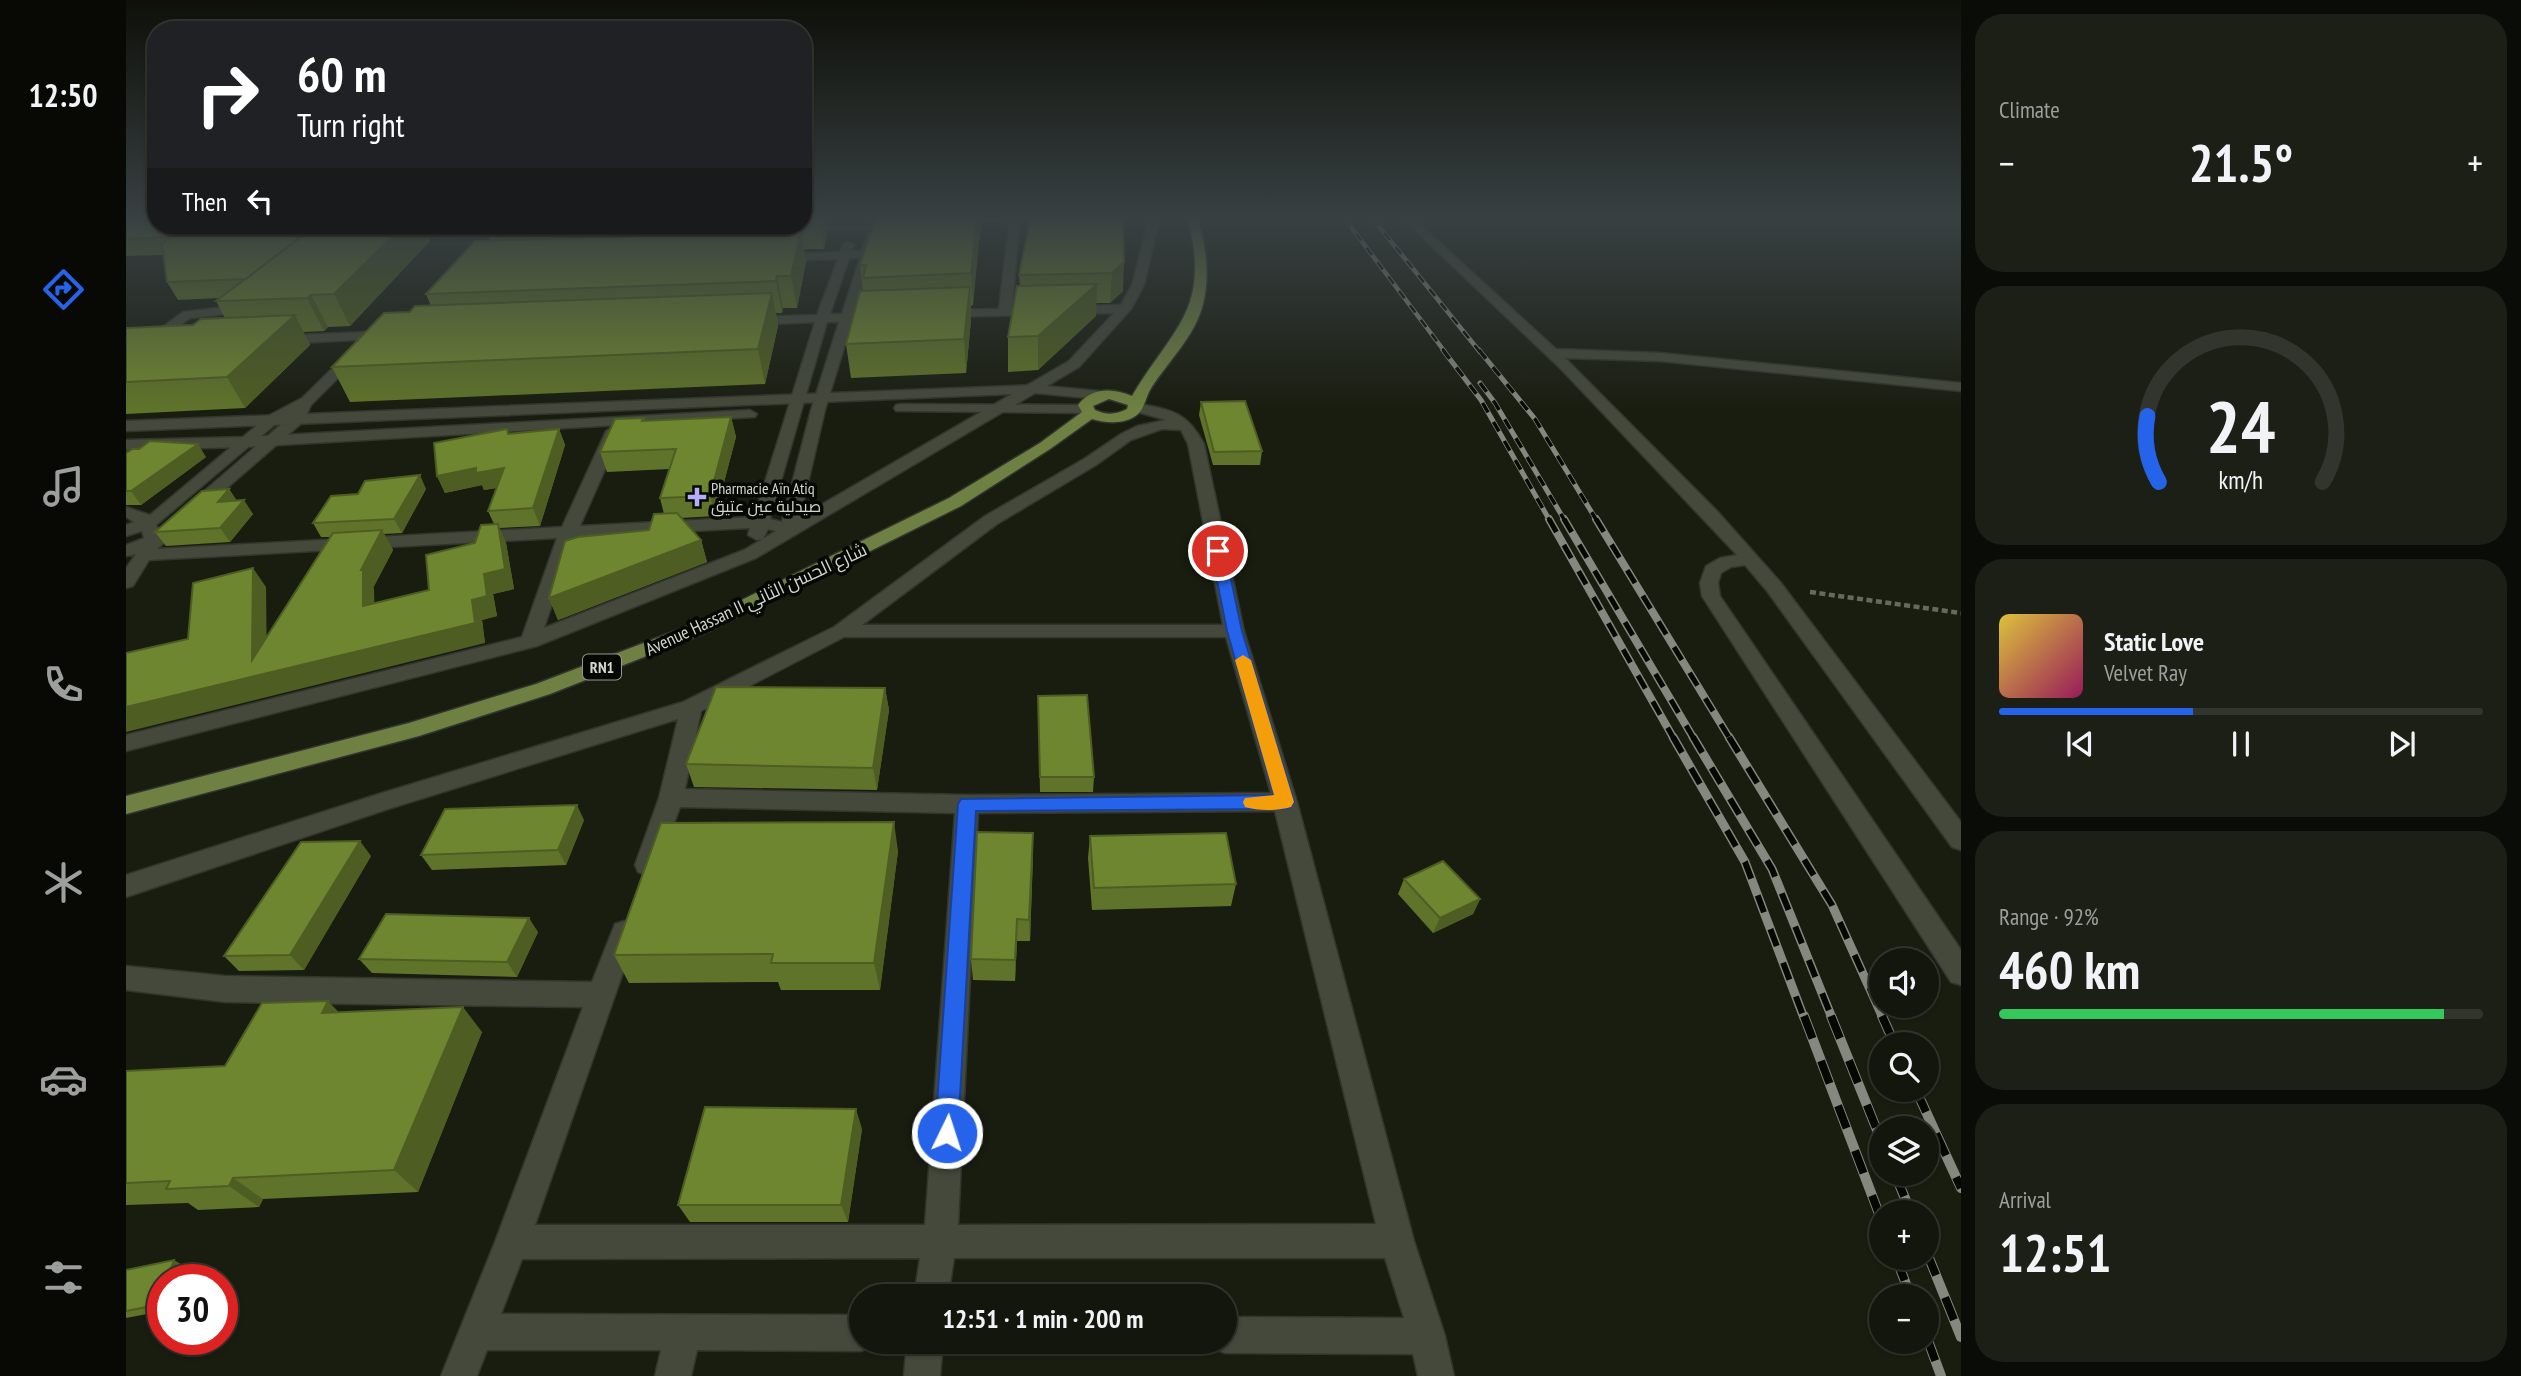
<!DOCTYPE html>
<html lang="en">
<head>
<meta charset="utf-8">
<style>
	body { margin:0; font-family:"PT Sans Narrow",Cairo,sans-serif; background:#1c1f15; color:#f1f3f6; height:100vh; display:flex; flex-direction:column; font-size:26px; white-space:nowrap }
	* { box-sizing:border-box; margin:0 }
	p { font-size:23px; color:#9d9f9d }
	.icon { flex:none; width:38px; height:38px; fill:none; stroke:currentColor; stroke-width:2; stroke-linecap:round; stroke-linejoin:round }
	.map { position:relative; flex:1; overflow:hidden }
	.drawer { display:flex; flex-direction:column; gap:14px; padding:14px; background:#0a0c07; width:560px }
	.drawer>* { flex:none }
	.hud { position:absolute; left:21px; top:21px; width:665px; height:214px; border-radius:28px; box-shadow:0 2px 5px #0004,0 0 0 2px #32352d; background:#202124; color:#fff; overflow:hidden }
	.controls { position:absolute; left:1743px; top:948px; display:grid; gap:14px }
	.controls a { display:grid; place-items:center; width:70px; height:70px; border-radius:50%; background:#13160c; box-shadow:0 2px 5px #0004,0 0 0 2px #32352d; font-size:35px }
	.speed { position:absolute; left:21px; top:1264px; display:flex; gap:14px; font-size:35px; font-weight:700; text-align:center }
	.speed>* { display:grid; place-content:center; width:91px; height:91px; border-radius:50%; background:#13160c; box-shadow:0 2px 5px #0004,0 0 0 2px #32352d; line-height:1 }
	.speed .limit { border:10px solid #d22; background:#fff; color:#111 }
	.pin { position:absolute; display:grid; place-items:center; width:60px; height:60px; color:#fff; margin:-30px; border:4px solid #fff; border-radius:50%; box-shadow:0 2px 7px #0007 }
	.me { position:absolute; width:77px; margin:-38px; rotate:4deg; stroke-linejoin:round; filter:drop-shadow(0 0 5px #0008) }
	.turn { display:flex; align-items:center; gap:24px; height:147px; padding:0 35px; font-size:32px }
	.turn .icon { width:91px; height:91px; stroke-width:2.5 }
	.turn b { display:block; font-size:49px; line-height:60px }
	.then { display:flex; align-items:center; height:66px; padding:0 35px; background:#0003; gap:14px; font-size:26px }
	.big { font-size:52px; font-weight:700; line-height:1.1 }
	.drawer .card { flex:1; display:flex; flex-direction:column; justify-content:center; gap:10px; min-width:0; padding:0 24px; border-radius:28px; background:#1c1f15 }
	.drawer .dial { align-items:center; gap:0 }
	.dial svg { height:182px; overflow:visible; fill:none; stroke:#32352d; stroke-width:7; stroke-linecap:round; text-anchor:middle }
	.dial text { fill:#f1f3f6; stroke:none }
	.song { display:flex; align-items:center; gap:21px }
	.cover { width:84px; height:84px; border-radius:10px; background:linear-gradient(135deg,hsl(50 70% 55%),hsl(330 70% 35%)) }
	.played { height:7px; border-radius:4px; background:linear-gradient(90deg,#2563eb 40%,#32352d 40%) }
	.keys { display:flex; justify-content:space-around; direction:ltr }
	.heat { display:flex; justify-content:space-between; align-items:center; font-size:38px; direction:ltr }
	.charge { height:10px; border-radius:5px; background:linear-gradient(90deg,#34c759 92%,#32352d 0) }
	.trip { position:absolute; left:723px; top:1284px; width:388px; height:70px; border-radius:35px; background:#13160c; box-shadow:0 2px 5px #0004,0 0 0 2px #32352d; font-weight:700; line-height:70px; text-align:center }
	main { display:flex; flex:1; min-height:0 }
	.menu { display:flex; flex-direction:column; width:126px; justify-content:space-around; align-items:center; background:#080905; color:#9d9f9d }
	.menu .icon { width:49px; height:49px }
	.menu .on { color:#2563eb }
	.menu b { font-size:32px; color:#f1f3f6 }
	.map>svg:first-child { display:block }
</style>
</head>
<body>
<main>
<nav class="menu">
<b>12:50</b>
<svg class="icon on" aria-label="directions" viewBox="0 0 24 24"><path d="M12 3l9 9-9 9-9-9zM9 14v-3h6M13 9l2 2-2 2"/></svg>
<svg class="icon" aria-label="music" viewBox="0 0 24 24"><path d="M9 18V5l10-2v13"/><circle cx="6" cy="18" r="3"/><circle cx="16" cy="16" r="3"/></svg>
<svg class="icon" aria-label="phone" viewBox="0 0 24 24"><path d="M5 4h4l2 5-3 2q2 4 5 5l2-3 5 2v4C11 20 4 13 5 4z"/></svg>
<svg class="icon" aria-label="climate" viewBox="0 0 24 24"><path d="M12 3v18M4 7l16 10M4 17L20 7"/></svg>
<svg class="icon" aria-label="car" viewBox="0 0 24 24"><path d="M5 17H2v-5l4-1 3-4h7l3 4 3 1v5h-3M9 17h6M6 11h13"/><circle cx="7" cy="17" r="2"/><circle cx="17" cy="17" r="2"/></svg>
<svg class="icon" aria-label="filters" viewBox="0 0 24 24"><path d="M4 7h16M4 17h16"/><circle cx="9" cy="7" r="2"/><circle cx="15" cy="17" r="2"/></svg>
</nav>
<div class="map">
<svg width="1835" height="1376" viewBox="0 0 1835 1376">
	<rect width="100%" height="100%" fill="#191d10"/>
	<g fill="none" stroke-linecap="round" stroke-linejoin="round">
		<defs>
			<path id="lane" d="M737,219H770V220L767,222L740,221Z
				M833,219H897L894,221H836Z"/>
			<path id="street" d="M876,219H887L893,225L886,308L995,305L1006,285L1022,223L1026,219H1037L1032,224L1018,285L1005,309L953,367L630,558L411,646L0,751V735L396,637L431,538L23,560L7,586L0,588V568L10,554L0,556V545L18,538L16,531L0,536V525L8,522L0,517V507L24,515L142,416L176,398L223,352H233L235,355L185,405L178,421L31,549L436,527L480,431L488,426L496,431L454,526L628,517L689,322L624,325L618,321L624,317L691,315L712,259L652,261L646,258L652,255L714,252L718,243L722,242L728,245L725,251H736L743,231H672L668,230V226H753L754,228L729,313L741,317L739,320L726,321L699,410L674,517L943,361L988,313L812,317V311L816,310L873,309L883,226ZM723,258H734L716,314H704ZM701,322H713L685,410L656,522L644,519ZM167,414L38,526L33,530L30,525L152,422ZM624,528L622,535L631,540L637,539L642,529L650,531L618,550L418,628L449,537Z
				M1277,219H1288L1430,349L1534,353L1835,383V391L1534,361L1439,358L1592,512L1655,583L1835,822V850L1826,847L1641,591L1619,565L1605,567L1595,573L1592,583L1594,596L1835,950V985L1825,982L1576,596L1574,583L1580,566L1594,558L1611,555L1435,369Z
				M385,226H396L383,236L273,238L268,235L273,232L380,230Z
				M124,304L128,305V311L64,318L33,341V346H23L19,340L57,312Z
				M263,331L268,332V338L151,344L144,340L151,336Z
				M1009,403C1044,410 1060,410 1078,444L1118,631L1171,802L1288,1241L1319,1336L1328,1376H1292L1287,1354L1099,1353L1086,1348L1084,1342H1099V1317L1278,1318L1259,1258H828L822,1297H788L794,1258L396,1259L375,1314L735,1315V1342H749L748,1346L735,1351L571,1350L565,1376H529L535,1350H361L351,1376H315L369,1242L457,1007L99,1002L0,990V966L99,976L466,982L489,924L498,921L507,924L511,932L409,1225H799L829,813L554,807L530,872L521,875L512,872L509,865L533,798L552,719L262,809L0,897V875L256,793L557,702L708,627L859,516L958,459L995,434L1011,426L1040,420L1004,410L1002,407L1004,404ZM1036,429L1055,430L1062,444L1097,625H736L871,524L970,465L1005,440ZM718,637H1100L1145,793L841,795L559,789L575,711ZM1149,811L1250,1224L832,1225L852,813Z
				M781,1342H817L814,1376H778Z"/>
			<path id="secondary" d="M909,385L973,391L980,395L973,399L909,393L0,431V421Z
				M775,404L960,405L967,409L960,413L770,411L768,408L770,405Z
				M624,410L631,414L629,417L119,447L0,450V440L119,437Z"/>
			<path id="primary" d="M1062,219H1072C1080,246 1084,276 1077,304C1069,337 1041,362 1024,390C1020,397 1018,409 1012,414C1000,425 979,423 966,419L924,449L835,506L579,633L424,694L293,736L0,814V796L283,723L410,684L565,625L823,498L914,443L956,412L952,405C966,387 987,388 1006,396C1048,326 1085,310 1062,219ZM983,399L1002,405L1001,409C990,415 980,415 969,410L967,406Z"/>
		</defs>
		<use href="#lane" stroke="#32352e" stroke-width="4"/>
		<use href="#street" stroke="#32352e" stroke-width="3"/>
		<use href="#secondary" stroke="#32352e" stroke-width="3"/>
		<use href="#primary" stroke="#32352e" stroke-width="3"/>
		<path stroke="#666a5e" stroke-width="4.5" stroke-dasharray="6 3.5" stroke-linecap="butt" d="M1684,592L1835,613"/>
		<use href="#lane" fill="#44493b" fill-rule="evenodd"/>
		<use href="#street" fill="#44493b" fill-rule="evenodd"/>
		<use href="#secondary" fill="#44493b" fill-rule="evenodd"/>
		<use href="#primary" fill="#6f8142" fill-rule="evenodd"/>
		<defs>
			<path id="rail-far4" d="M1219,219L1319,352
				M1247,219L1354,352"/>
			<path id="rail-far3" d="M1317,350L1355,400L1424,521
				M1353,350L1409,419L1471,521
				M1354,383L1369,403L1439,521"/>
			<path id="rail-far2" d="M1423,519L1548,739
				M1438,519L1568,739
				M1470,519L1604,739"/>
			<path id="rail-far1" d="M1547,737L1619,862L1678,1018
				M1567,737L1646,869L1706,1018
				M1603,737L1706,905L1757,1018"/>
			<path id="rail" d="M1678,1016L1755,1219
				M1705,1016L1755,1140
				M1756,1016L1769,1045
				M1790,1090L1835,1188
				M1769,1174L1785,1213
				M1801,1253L1835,1337
				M1770,1258L1785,1297
				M1801,1338L1815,1376"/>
		</defs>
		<use href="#rail-far4" stroke="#85887e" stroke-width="4.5"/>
		<use href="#rail-far3" stroke="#85887e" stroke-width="5"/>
		<use href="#rail-far2" stroke="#85887e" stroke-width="8"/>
		<use href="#rail-far1" stroke="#85887e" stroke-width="9"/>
		<use href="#rail" stroke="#85887e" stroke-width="10"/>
		<use href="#rail-far4" stroke="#050703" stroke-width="2.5" stroke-dasharray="9" stroke-linecap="butt"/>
		<use href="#rail-far3" stroke="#050703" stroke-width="3.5" stroke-dasharray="11" stroke-linecap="butt"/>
		<use href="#rail-far2" stroke="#050703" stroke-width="5" stroke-dasharray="15" stroke-linecap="butt"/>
		<use href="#rail-far1" stroke="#050703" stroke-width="6" stroke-dasharray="18" stroke-linecap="butt"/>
		<use href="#rail" stroke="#050703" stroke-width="8" stroke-dasharray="24" stroke-linecap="butt"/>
	</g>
	<path fill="#5f732a" d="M0,219L30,226H677V219H704L703,223H699L701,234L698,249H678L680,262L671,308H657L656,313H650L652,326L639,384L224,402L206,367L284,312L305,306L300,294L364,240L360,229V228L299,230L304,241L224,326L202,327L198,331L177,332L184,345L119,408L0,414V328L67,325L99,318L90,301L94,298L52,300L41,282L37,255L0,256Z
		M749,219H854L847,305L845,306V320L840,373L725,378L720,344L737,291L734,265Z
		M997,219V291L984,303H970V316L912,370L882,372V337L894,286L893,275Z
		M1075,402L1136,451L1134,465H1087L1073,415Z
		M605,417L610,437L589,516L555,518L575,540L581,562L432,620L423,598L523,530L538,514L534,498L543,469L481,472L474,452L518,418L519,421Z
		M381,429L383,434L433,429L439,445L414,526L373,528L380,543L388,589L367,594L371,616L356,620L359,643L62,639L140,587V637L204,537H195L187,523L300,489L276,533L258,534L267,550L247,588L248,589V603L303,590L368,524L362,511L371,488L358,490L356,485L319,493L311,476Z
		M13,449L80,457L15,505H0V453Z
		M103,489L111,501L127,514L104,542L40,546L29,532Z
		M759,688L763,710L751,790L568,787L560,764Z
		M912,696L968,777L967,792H914Z
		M458,820L440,865L306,870L295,855Z
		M964,836L1110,884L1105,906L966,910L962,858Z
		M772,851L754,990H655L652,982L503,983L488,955Z
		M907,855L904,941H891L889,981L847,980L845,959Z
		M245,856L178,970L113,971L98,956Z
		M1278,879L1354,899L1347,914L1307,933L1272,894Z
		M412,932L391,977L246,973L233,959Z
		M214,1013L356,1032L292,1192L137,1199L133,1207L72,1210L62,1203L0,1205V1071L99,1066Z
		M736,1129L722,1222H564L552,1205Z
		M58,1266L53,1279H37V1311L0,1318V1270Z"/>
	<path fill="#4e5e22" d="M694,219H699L701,234L698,249Z
		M851,219H854L855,224L847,305L845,273Z
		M277,226H297L304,241L224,326L208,294Z
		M675,231L680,262L671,308L665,276Z
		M998,262L997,291L984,303L986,273Z
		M651,276L657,308L656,313L650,281Z
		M971,284L970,316L912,370V336Z
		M844,287L845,320L840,373L838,339Z
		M646,293L652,326L639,384L632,349Z
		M185,295L202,327L198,331L181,298Z
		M169,315L184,345L119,408L101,377Z
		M605,417L610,437L589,516L584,496Z
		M433,429L439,445L414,526L407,508Z
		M72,444L80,457L15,505L5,491Z
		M350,468H378L385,485L358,490L356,485L319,493L311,476Z
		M294,475L300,489L276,533L268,519Z
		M103,489L112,503L92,502Z
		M118,500L127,514L104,542L94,528Z
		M372,524L380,543L388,589L367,594L371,616L356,620L359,643L0,732V707L126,660L127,568L140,587L141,674L346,600L358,574Z
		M256,530L267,550L247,588L248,589L249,626L237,606L235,570Z
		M575,540L581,562L432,620L423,598Z
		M759,688L763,710L751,790L747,768Z
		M451,805L458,820L440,865L432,850Z
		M768,822L772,851L754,990L748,963Z
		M907,833V855L904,941L903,920Z
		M234,841L245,856L178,970L164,955Z
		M1354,899L1347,914L1307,933L1314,918Z
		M403,918L412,932L391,977L381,962Z
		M891,919V941L889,981V960Z
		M202,1001L225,1025L196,1013Z
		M337,1007L356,1032L292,1192L268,1170Z
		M730,1109L736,1129L722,1222L715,1205Z
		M107,1178L137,1199L133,1207L103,1186Z
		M48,1260L58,1266L53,1279H41Z
		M37,1290V1308L31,1305Z"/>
	<path fill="#6f8631" stroke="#4e5e22" stroke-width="2" d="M0,219H30V226H188L120,279L41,282L36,244L45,237L0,239Z
		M749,219H851L845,273L737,278L740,265H734Z
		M904,219H997L998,262L986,273L893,275Z
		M190,226H277L208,294L185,295L181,298L90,301Z
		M363,226H468L360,229Z
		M675,231L665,276H651L650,281L300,294L349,241Z
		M971,284L912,336L882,337L891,286Z
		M844,287L838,339L720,344L734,291Z
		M646,293L632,349L206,367L258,313L284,312L289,306Z
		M169,315L101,377L0,382V328L67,325L75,319Z
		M1119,401L1136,451L1088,452L1075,402Z
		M605,417L584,496L534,498L550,449L474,452L489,419L518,418L516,421Z
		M381,429L382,434L433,429L407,508L362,511L378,468L350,473V468L311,476L308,443Z
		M24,441L72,444L5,491H0V453L7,449H13Z
		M294,475L268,519L187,523L205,496L232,494L239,481Z
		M103,489L92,502L118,500L94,528L29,532L76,491Z
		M551,513L575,540L423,598L439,541L452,537L523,530L528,514Z
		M372,524L379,569L358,574L361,596L346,600L349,623L0,707V653L62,639L67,583L127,568L126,660L207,533L256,530L235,570H237V606L303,590L300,555L349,543L355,525Z
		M590,687L759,688L747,768L560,764Z
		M961,695L968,777H914L912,696Z
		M451,805L432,850L295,855L319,809Z
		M768,822L748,963H645L647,954L488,955L535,823Z
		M851,832L907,833L903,920L891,919L889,960L845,959Z
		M1100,833L1110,884L968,888L964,836Z
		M234,841L164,955L98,956L175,842Z
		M1317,861L1354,899L1314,918L1278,879Z
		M260,914L403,918L381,962L233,959Z
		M202,1001L196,1013L337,1007L268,1170L107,1178L103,1186L40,1189L44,1181L0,1183V1071L99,1066L136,1003Z
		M579,1107L730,1109L715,1205H552Z
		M48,1260L41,1279H37V1290L31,1305L0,1311V1270Z"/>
	<linearGradient id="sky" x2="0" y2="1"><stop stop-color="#0e1009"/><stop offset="0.53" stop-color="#384042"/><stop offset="1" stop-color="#384042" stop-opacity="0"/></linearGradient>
	<rect width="1835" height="411" fill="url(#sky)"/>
	<path fill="#2563eb" stroke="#184099" stroke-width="2" d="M1092,547L1099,551L1116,631L1168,802L1165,807L1159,809L850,811L832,1133L829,1141L821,1145L812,1141L809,1133L832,804L835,799L1148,795L1101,631L1085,551Z"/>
	<path fill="#f59e0b" d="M1117,655L1125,660L1168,802L1165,807C1152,811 1132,811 1119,807L1117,802L1119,798L1148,795L1109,660Z"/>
	<path fill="#b6acf8" stroke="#050703" stroke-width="2.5" d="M567.5 486.5h7v7h7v7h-7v7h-7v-7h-7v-7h7z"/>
	<g text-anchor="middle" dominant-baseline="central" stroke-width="7" stroke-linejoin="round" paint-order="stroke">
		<g font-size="16" fill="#d3d6cd" stroke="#050703" text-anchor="start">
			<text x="585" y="488">Pharmacie Aïn Atiq<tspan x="585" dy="18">صيدلية عين عتيق</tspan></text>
		</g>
		<rect fill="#050703" stroke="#959890" stroke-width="2" x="457" y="654.5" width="38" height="25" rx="5"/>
		<g font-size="16" font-weight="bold" fill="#d3d6cd">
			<text x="476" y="667">RN1</text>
		</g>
		<g font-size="18" fill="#d3d6cd" stroke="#050703">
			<text transform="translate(630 599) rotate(-25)">Avenue Hassan II شارع الحسن الثاني</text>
		</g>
	</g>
</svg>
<div class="controls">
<a><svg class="icon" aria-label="sound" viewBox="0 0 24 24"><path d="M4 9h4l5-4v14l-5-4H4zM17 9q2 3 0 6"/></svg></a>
<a><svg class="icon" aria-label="search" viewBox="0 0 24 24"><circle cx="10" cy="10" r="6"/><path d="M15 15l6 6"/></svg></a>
<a><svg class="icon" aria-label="layers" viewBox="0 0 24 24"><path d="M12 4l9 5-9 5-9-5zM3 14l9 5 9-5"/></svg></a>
<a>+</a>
<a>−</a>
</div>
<div class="speed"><div class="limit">30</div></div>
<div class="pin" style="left:1092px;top:551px;background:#d93025"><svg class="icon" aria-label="arrive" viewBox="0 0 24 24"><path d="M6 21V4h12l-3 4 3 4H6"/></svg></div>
<svg class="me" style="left:821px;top:1133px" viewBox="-20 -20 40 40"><circle r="17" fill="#2563eb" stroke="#fff" stroke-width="3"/><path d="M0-11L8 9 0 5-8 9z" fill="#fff"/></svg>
<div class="trip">12:51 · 1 min · 200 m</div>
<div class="hud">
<div class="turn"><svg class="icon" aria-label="right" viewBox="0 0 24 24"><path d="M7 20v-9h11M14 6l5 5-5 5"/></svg><div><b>60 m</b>Turn right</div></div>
<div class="then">Then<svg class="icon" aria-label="left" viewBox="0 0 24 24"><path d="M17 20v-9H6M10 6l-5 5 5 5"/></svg></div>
</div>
</div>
<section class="drawer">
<div class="card"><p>Climate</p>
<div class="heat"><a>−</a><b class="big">21.5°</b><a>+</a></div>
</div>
<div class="card dial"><svg viewBox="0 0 100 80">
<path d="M14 69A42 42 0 1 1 86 69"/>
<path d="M14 69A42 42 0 0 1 9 40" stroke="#2563eb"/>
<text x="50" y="56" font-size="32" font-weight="700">24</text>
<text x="50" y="72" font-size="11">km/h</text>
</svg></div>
<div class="card">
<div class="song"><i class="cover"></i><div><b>Static Love</b><p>Velvet Ray</p></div></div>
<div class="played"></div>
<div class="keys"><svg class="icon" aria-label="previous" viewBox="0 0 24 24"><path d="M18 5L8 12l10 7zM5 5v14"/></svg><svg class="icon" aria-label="pause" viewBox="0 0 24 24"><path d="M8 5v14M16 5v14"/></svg><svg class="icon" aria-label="next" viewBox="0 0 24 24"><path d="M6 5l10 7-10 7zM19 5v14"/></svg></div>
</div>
<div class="card"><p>Range · 92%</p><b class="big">460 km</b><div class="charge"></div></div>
<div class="card"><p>Arrival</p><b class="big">12:51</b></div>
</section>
</main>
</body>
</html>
